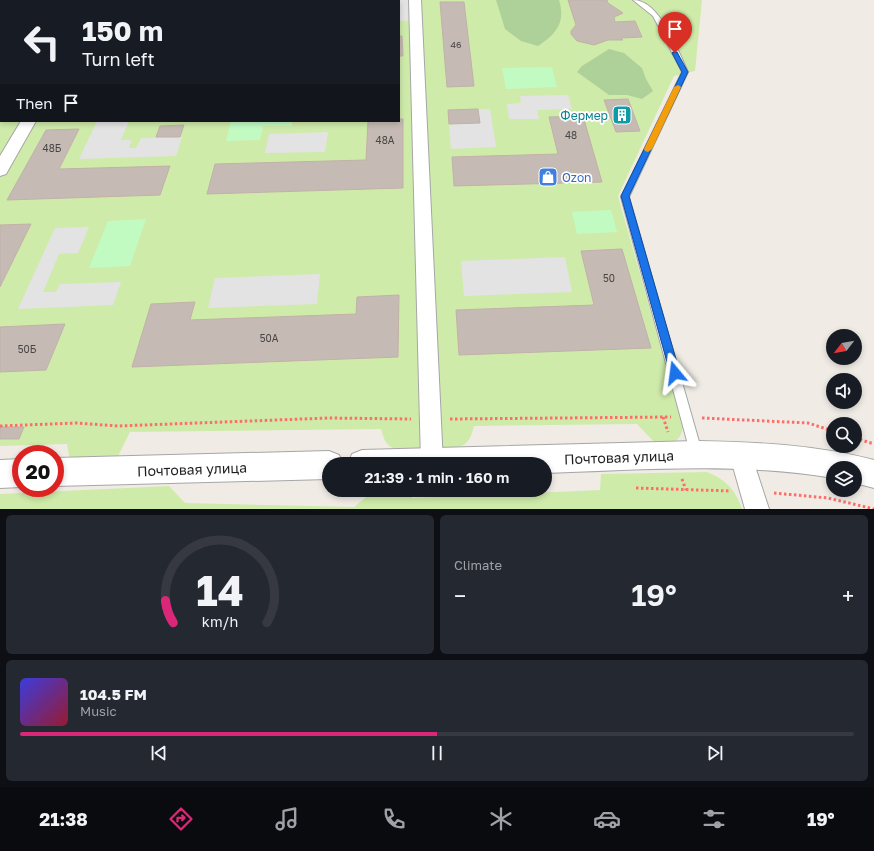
<!DOCTYPE html>
<html lang="en">
<head>
<meta charset="utf-8">
<style>
	body { margin:0; font-family:"Golos Text",sans-serif; background:#242831; color:#f1f3f6; height:100vh; display:flex; flex-direction:column; font-size:15px; white-space:nowrap }
	* { box-sizing:border-box; margin:0 }
	p { font-size:13px; color:#9ea1a6 }
	.icon { flex:none; width:22px; height:22px; fill:none; stroke:currentColor; stroke-width:2; stroke-linecap:round; stroke-linejoin:round }
	.map { position:relative; height:509px; overflow:hidden }
	.side { display:flex; flex-direction:column; gap:6px; padding:6px; background:#0d0f14; flex:1 }
	.side>* { flex:none }
	.banner { position:absolute; left:0px; top:0px; width:400px; height:122px; box-shadow:0 2px 6px #0003; background:#171b24; color:#f1f3f6; overflow:hidden }
	.needle { width:26px; rotate:239deg }
	.fabs { position:absolute; left:826px; top:329px; display:grid; gap:8px }
	.fabs a { display:grid; place-items:center; width:36px; height:36px; border-radius:50%; background:#171b24; box-shadow:0 2px 6px #0003; font-size:20px }
	.speed { position:absolute; left:12px; top:445px; display:flex; gap:8px; font-size:20px; font-weight:700; text-align:center }
	.speed>* { display:grid; place-content:center; width:52px; height:52px; border-radius:50%; background:#171b24; box-shadow:0 2px 6px #0003; line-height:1 }
	.speed .limit { border:6px solid #d22; background:#fff; color:#111 }
	.pin { position:absolute; display:grid; place-items:center; width:34px; height:34px; color:#fff; margin:-41px -17px; border-radius:50% 50% 50% 0; rotate:-45deg; box-shadow:0 0 4px #0007 }
	.pin .icon { rotate:45deg }
	.me { position:absolute; width:44px; margin:-22px; rotate:344deg; stroke-linejoin:round; filter:drop-shadow(0 0 3px #0008) }
	.turn { display:flex; align-items:center; gap:14px; height:84px; padding:0 16px; font-size:18px }
	.turn .icon { width:52px; height:52px; stroke-width:2.5 }
	.turn b { display:block; font-size:28px; line-height:34px }
	.then { display:flex; align-items:center; height:38px; padding:0 16px; background:#0003; gap:8px; font-size:15px }
	.big { font-size:30px; font-weight:600; line-height:1.1 }
	.side .card { flex:1; display:flex; flex-direction:column; justify-content:center; gap:6px; min-width:0; padding:0 14px; border-radius:6px; background:#242831 }
	.side .dial { align-items:center; gap:0 }
	.dial svg { height:104px; overflow:visible; fill:none; stroke:#363941; stroke-width:7; stroke-linecap:round; text-anchor:middle }
	.dial text { fill:#f1f3f6; stroke:none }
	.song { display:flex; align-items:center; gap:12px }
	.cover { width:48px; height:48px; border-radius:6px; background:linear-gradient(135deg,hsl(240 70% 55%),hsl(350 70% 35%)) }
	.played { height:4px; border-radius:2px; background:linear-gradient(90deg,#db2777 50%,#363941 50%) }
	.keys { display:flex; justify-content:space-around; direction:ltr }
	.heat { display:flex; justify-content:space-between; align-items:center; font-size:22px; direction:ltr }
	.side .tiles { flex:1; display:grid; gap:6px; grid-template-columns:1fr 1fr }
	.card:last-child { grid-column:span 2 }
	.trip { position:absolute; left:322px; top:457px; width:230px; height:40px; border-radius:20px; background:#171b24; box-shadow:0 2px 6px #0003; font-weight:600; line-height:40px; text-align:center }
	.tab-bar { display:flex; height:64px; justify-content:space-around; align-items:center; background:#090b0e; color:#9ea1a6 }
	.tab-bar .icon { width:28px; height:28px }
	.tab-bar .current { color:#db2777 }
	.tab-bar b { font-size:18px; color:#f1f3f6 }
	.map>svg:first-child { display:block }
</style>
</head>
<body>
<div class="map">
<svg width="874" height="509" viewBox="0 0 874 509">
	<rect width="100%" height="100%" fill="#f0ece5"/>
	<path fill="#cfebaa" d="M259,0H702L695,71L674,76L618,196L683,426C681,443 671,444 656,444L637,424L474,426C472,433 471,439 465,444C458,450 399,452 391,447C384,443 383,435 381,429L130,432L117,458L73,459L69,456L67,444L0,446V40L1,121H399V1H254Z
		M707,472C725,479 736,490 742,509H0V494L169,486L185,503L354,507L375,490H411L412,498L600,490L601,474Z"/>
	<path fill="#aed099" d="M28,0H259L254,1Z
		M496,0H559C566,23 556,34 538,46L521,41L505,29Z
		M609,49L624,53L642,68L646,79L653,91L642,99L627,95H609L577,72L582,66Z"/>
	<path fill="#c2fbc2" d="M552,67L557,87L506,89L502,68Z
		M231,121H292V126H263L260,140L226,141Z
		M611,210L617,232L577,234L572,212Z
		M146,219L130,266L89,268L108,221Z"/>
	<path fill="#e3e3e3" d="M398,0H421L422,20L399,21Z
		M568,95L572,109L537,110L539,119H509L507,104L521,103L520,96Z
		M478,109H490L496,147L451,149L449,124L479,123Z
		M97,121H129L121,140H132L129,148H136L141,138L182,137L176,156L79,159Z
		M328,132L325,152L265,153L269,134Z
		M89,227L78,253L59,254L43,292H56L60,284L121,282L113,305L18,309L55,228Z
		M565,257L572,292L464,296L461,261Z
		M320,274L317,304L208,308L215,278Z"/>
	<path fill="#c5bbb4" stroke="#c2b1a7" d="M568,0H607L608,3L623,13L614,17L615,22L635,21L642,37L621,38L623,40H608L594,45L577,41L571,34V31L576,25Z
		M440,2H464L474,86L447,87Z
		M399,36H402L403,56H399Z
		M628,99L640,131L616,132L604,100Z
		M478,109L480,123L449,124L448,110Z
		M583,116L602,182L454,186L452,157L558,154L549,117Z
		M399,119H403V188L207,194L215,164L366,160L368,121H399Z
		M184,125L180,137H156L160,126Z
		M79,129L59,169L170,166L160,195L7,200L46,130Z
		M31,224L0,287V225Z
		M622,249L651,348L459,355L456,310L594,305L581,251Z
		M399,295L398,357L132,367L151,304L195,302L190,320L356,314L357,297Z
		M65,324L46,370L0,372V327Z
		M0,427H24L19,439H0Z"/>
	<g fill="none" stroke-linecap="round" stroke-linejoin="round">
		<defs>
			<path id="service" d="M633,0C660,0 678,51 688,72L629,197L702,452L700,456L696,458L692,456L690,452L621,197L682,72L653,16Z"/>
			<path id="minor" d="M409,0H421L443,464H421V462Z
				M21,121H36L6,174L0,176V156Z
				M741,445L749,448L769,509H745L730,456L733,448Z"/>
			<path id="tertiary" d="M697,441C757,442 816,445 874,460V488L855,483V468H833V478C739,462 640,470 545,473V464H348L352,454L362,450Z
				M329,451L339,455L343,464H329V479L55,486V458Z
				M21,459V487L0,488V460Z"/>
		</defs>
		<use href="#service" stroke="#a6a6a6" stroke-width="2"/>
		<use href="#minor" stroke="#a6a6a6" stroke-width="2"/>
		<use href="#tertiary" stroke="#a6a6a6" stroke-width="2"/>
		<path stroke="#fd6e6a" stroke-width="3" stroke-dasharray="2.5 2.5" stroke-linecap="butt" d="M663,417L668,432
			M702,418L808,423L833,431
			M450,419L671,417
			M0,426L76,423L118,426L329,418L411,419
			M855,438L874,444
			M682,479L686,490
			M636,488L731,491
			M774,493L828,498L874,509"/>
		<use href="#service" fill="#fff" fill-rule="evenodd"/>
		<use href="#minor" fill="#fff" fill-rule="evenodd"/>
		<use href="#tertiary" fill="#fff" fill-rule="evenodd"/>
	</g>
	<path fill="#1a73e8" stroke="#114b97" d="M673,52H677L688,72L629,196L680,373L679,377L675,378L671,377L670,373L621,196L682,72L672,53Z"/>
	<path fill="#f59e0b" d="M678,85L681,87L652,149L648,152L645,151L644,149L674,87Z"/>
	<defs>
		<symbol id="building-square" viewBox="-11 -11 22 22"><rect x="-9" y="-9" width="18" height="18" rx="4" fill="#0f9aa8" stroke="#fff"/><path d="M-4-6H4V6H1V3H-1V6H-4ZM-2.5-4.3h1.7v1.8h-1.7ZM.8-4.3h1.7v1.8H.8ZM-2.5-1h1.7V.8h-1.7ZM.8-1h1.7V.8H.8Z" fill="#fff"/></symbol>
		<symbol id="shop-square" viewBox="-11 -11 22 22"><rect x="-9" y="-9" width="18" height="18" rx="4" fill="#3f7fe0" stroke="#fff"/><path d="M-5-2.5h2.3a2.7 3.5 0 0 1 5.4 0H5L5.5 6h-11ZM-1.5-2.5h3a1.5 2.3 0 0 0-3 0Z" fill="#fff"/></symbol>
	</defs>
	<g fill-rule="evenodd">
		<use href="#building-square" x="611" y="104" width="22" height="22"/>
		<use href="#shop-square" x="537" y="166" width="22" height="22"/>
	</g>
	<g text-anchor="middle" dominant-baseline="central" stroke-width="3.5" stroke-linejoin="round" paint-order="stroke">
		<g font-size="9" fill="#484644">
			<text x="456" y="44">46</text>
		</g>
		<g font-size="10" fill="#484644">
			<text x="571" y="135">48</text>
			<text x="385" y="140">48А</text>
			<text x="52" y="148">48Б</text>
			<text x="609" y="278">50</text>
			<text x="269" y="338">50А</text>
			<text x="27" y="349">50Б</text>
		</g>
		<g font-size="12" fill="#0d838f" stroke="#fff" text-anchor="end">
			<text x="608" y="115">Фермер</text>
		</g>
		<g font-size="12" fill="#366cbe" stroke="#fff" text-anchor="start">
			<text x="562" y="177">Ozon</text>
		</g>
		<g font-size="14" fill="#1f1f1f" stroke="#fff">
			<text transform="translate(619 457) rotate(-2)">Почтовая улица</text>
			<text transform="translate(192 469) rotate(-2)">Почтовая улица</text>
		</g>
	</g>
</svg>
<div class="fabs">
<a><svg class="needle" viewBox="-14 -14 28 28"><path d="M0-13l5 13h-10z" fill="#e53935"/><path d="M0 13l5-13h-10z" fill="#9ea1a6"/></svg></a>
<a><svg class="icon" aria-label="sound" viewBox="0 0 24 24"><path d="M4 9h4l5-4v14l-5-4H4zM17 9q2 3 0 6"/></svg></a>
<a><svg class="icon" aria-label="search" viewBox="0 0 24 24"><circle cx="10" cy="10" r="6"/><path d="M15 15l6 6"/></svg></a>
<a><svg class="icon" aria-label="layers" viewBox="0 0 24 24"><path d="M12 4l9 5-9 5-9-5zM3 14l9 5 9-5"/></svg></a>
</div>
<div class="speed"><div class="limit">20</div></div>
<div class="pin" style="left:675px;top:53px;background:#d93025"><svg class="icon" aria-label="arrive" viewBox="0 0 24 24"><path d="M6 21V4h12l-3 4 3 4H6"/></svg></div>
<svg class="me" style="left:675px;top:373px" viewBox="-20 -20 40 40"><path d="M0-17L14 15 0 8-14 15z" fill="#1a73e8" stroke="#fff" stroke-width="4"/></svg>
<div class="trip">21:39 · 1 min · 160 m</div>
<div class="banner">
<div class="turn"><svg class="icon" aria-label="left" viewBox="0 0 24 24"><path d="M17 20v-9H6M10 6l-5 5 5 5"/></svg><div><b>150 m</b>Turn left</div></div>
<div class="then">Then<svg class="icon" aria-label="arrive" viewBox="0 0 24 24"><path d="M6 21V4h12l-3 4 3 4H6"/></svg></div>
</div>
</div>
<section class="side">
<div class="tiles">
<div class="card dial"><svg viewBox="0 0 100 80">
<path d="M14 69A42 42 0 1 1 86 69"/>
<path d="M14 69A42 42 0 0 1 8 52" stroke="#db2777"/>
<text x="50" y="56" font-size="32" font-weight="700">14</text>
<text x="50" y="72" font-size="11">km/h</text>
</svg></div>
<div class="card"><p>Climate</p>
<div class="heat"><a>−</a><b class="big">19°</b><a>+</a></div>
</div>
<div class="card">
<div class="song"><i class="cover"></i><div><b>104.5 FM</b><p>Music</p></div></div>
<div class="played"></div>
<div class="keys"><svg class="icon" aria-label="previous" viewBox="0 0 24 24"><path d="M18 5L8 12l10 7zM5 5v14"/></svg><svg class="icon" aria-label="pause" viewBox="0 0 24 24"><path d="M8 5v14M16 5v14"/></svg><svg class="icon" aria-label="next" viewBox="0 0 24 24"><path d="M6 5l10 7-10 7zM19 5v14"/></svg></div>
</div>
</div>
</section>
<nav class="tab-bar">
<b>21:38</b>
<svg class="icon current" aria-label="directions" viewBox="0 0 24 24"><path d="M12 3l9 9-9 9-9-9zM9 14v-3h6M13 9l2 2-2 2"/></svg>
<svg class="icon" aria-label="music" viewBox="0 0 24 24"><path d="M9 18V5l10-2v13"/><circle cx="6" cy="18" r="3"/><circle cx="16" cy="16" r="3"/></svg>
<svg class="icon" aria-label="phone" viewBox="0 0 24 24"><path d="M5 4h4l2 5-3 2q2 4 5 5l2-3 5 2v4C11 20 4 13 5 4z"/></svg>
<svg class="icon" aria-label="climate" viewBox="0 0 24 24"><path d="M12 3v18M4 7l16 10M4 17L20 7"/></svg>
<svg class="icon" aria-label="car" viewBox="0 0 24 24"><path d="M5 17H2v-5l4-1 3-4h7l3 4 3 1v5h-3M9 17h6M6 11h13"/><circle cx="7" cy="17" r="2"/><circle cx="17" cy="17" r="2"/></svg>
<svg class="icon" aria-label="filters" viewBox="0 0 24 24"><path d="M4 7h16M4 17h16"/><circle cx="9" cy="7" r="2"/><circle cx="15" cy="17" r="2"/></svg>
<b>19°</b>
</nav>
</body>
</html>
